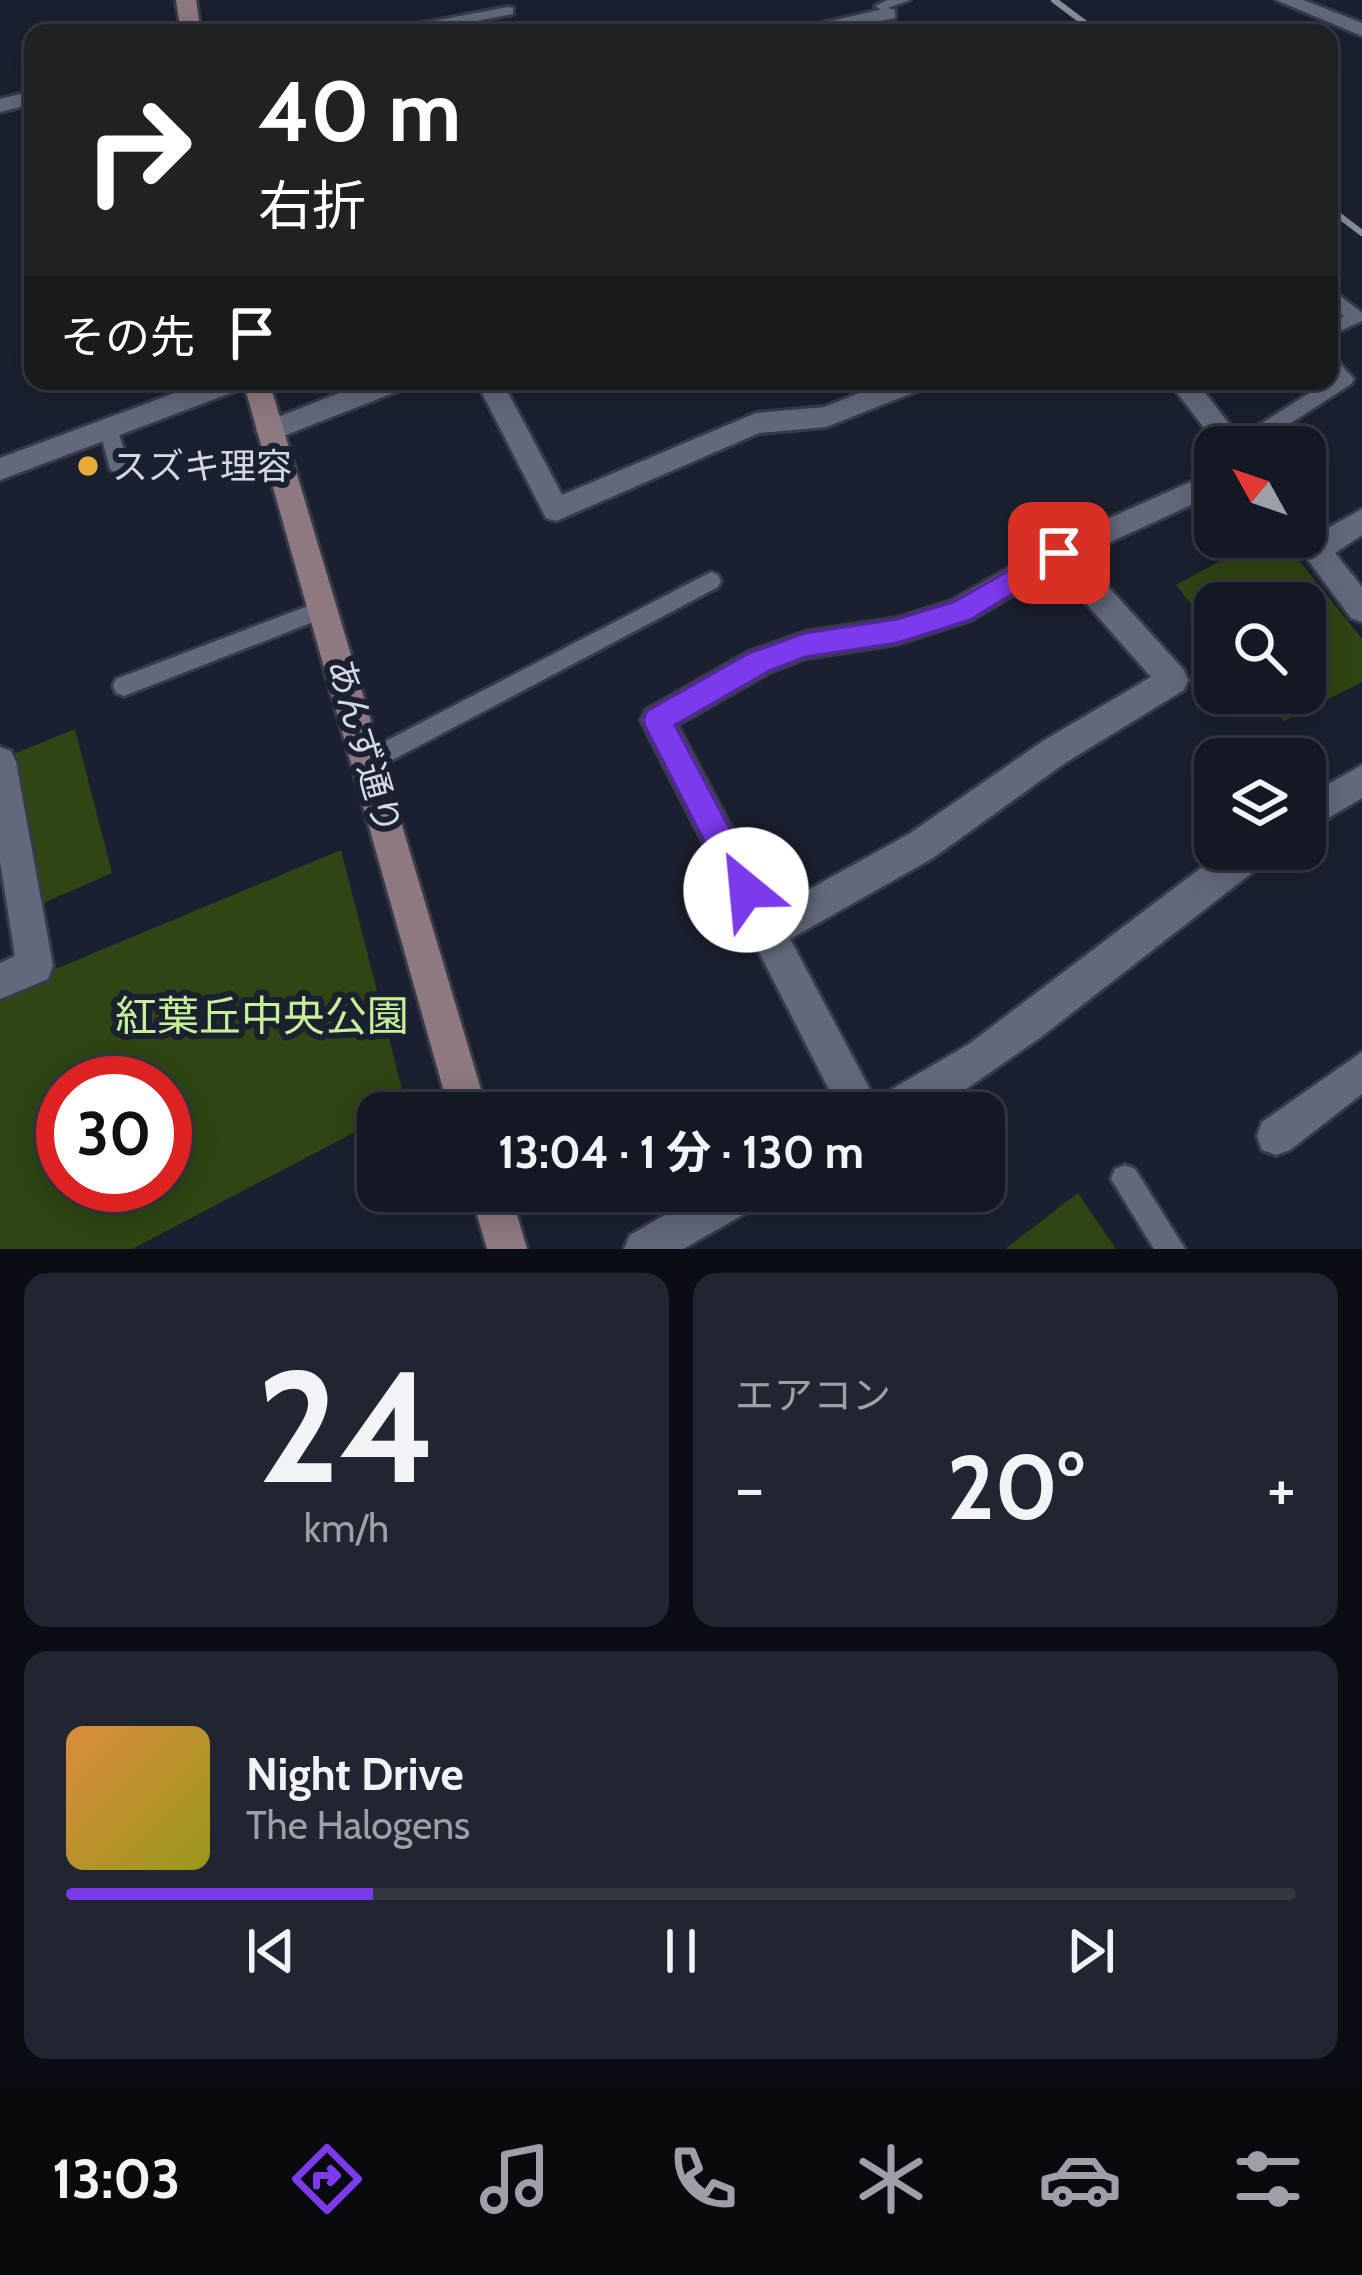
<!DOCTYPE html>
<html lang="ja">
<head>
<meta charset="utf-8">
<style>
	body { margin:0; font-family:Cabin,"Noto Sans JP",sans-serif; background:#212531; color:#f1f3f6; height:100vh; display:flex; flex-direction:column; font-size:45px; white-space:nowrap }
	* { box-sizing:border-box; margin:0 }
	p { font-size:39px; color:#9da0a6 }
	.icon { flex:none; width:66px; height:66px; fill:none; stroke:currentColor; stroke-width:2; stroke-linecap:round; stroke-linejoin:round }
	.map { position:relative; height:1249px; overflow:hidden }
	.sheet { display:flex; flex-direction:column; gap:24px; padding:24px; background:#0b0d14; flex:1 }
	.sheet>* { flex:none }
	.guide { position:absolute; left:24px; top:24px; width:1314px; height:366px; border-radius:24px; box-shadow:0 6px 30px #0003,0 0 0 3px #333741; background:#202124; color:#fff; overflow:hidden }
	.needle { width:78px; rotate:310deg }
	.controls { position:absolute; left:1194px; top:426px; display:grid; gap:24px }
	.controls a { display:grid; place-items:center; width:132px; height:132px; border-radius:24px; background:#141824; box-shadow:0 6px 30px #0003,0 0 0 3px #333741; font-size:60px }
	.speed { position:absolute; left:36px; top:1056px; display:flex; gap:24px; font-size:60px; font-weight:700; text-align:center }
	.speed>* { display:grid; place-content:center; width:156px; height:156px; border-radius:50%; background:#141824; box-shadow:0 6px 30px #0003,0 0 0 3px #333741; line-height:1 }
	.speed .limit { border:18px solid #d22; background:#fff; color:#111 }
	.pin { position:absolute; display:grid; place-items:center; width:102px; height:102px; color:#fff; margin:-51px; border-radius:24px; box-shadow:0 6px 18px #0006 }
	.me { position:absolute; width:132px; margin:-66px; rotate:332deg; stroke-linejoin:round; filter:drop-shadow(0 0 9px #0008) }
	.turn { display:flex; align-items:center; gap:42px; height:252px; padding:0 36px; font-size:54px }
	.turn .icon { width:156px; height:156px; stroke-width:2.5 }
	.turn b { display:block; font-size:84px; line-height:102px }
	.then { display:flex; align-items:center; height:114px; padding:0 36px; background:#0003; gap:24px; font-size:45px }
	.big { font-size:90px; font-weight:700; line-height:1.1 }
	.sheet .card { flex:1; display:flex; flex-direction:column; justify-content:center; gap:18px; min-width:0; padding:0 42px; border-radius:24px; background:#212531 }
	.sheet .dial { align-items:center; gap:0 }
	.dial b { font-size:156px; line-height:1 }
	.song { display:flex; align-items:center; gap:36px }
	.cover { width:144px; height:144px; border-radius:18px; background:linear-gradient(135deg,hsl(30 70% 55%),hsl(60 70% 35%)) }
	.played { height:12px; border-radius:6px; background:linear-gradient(90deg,#7c3aed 25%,#333741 25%) }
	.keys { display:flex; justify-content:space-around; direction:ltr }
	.heat { display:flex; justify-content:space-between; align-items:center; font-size:66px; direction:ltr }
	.sheet .tiles { flex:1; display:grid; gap:24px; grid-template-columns:1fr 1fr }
	.card:last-child { grid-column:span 2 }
	.trip { position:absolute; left:357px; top:1092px; width:648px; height:120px; border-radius:24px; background:#141824; box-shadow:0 6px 30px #0003,0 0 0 3px #333741; font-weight:700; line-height:120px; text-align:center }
	.tab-bar { display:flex; height:192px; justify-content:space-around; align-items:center; background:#080a0e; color:#9da0a6 }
	.tab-bar .icon { width:84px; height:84px }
	.tab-bar .active { color:#7c3aed }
	.tab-bar b { font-size:54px; color:#f1f3f6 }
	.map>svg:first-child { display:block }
</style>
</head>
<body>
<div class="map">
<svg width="1362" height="1249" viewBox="0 0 1362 1249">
	<rect width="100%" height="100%" fill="#1b2030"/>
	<path fill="#2f4513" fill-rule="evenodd" d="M1265,537H1280L1362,639V682L1284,721L1262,693H1305V603H1215V634L1176,585Z
		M75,729L112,873L25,911L14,754Z
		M341,850L406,1105L378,1113V1120L132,1249H0V992ZM63,1083H165V1185H63Z
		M1078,1193L1116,1249H1005Z"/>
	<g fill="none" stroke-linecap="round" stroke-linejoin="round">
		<defs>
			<path id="lane" d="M888,0H910L882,10L875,6Z
				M508,7L513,8V14L413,33H384L391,29Z
				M1329,287L1362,313V321L1329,336V323L1344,316L1329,303Z
				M1329,356L1335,358L1354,379L1351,384L1254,447H1230L1232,442L1333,378L1329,374Z
				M108,421L117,428L130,469L120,477L110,469L99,428Z
				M711,572L718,575L721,581L718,587L379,767L371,771L363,767L360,760L363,753Z
				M324,600L331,603L334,609L331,615L124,696L116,693L113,686L116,679Z
				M1125,1165L1135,1169L1185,1249H1154L1111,1179L1115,1169Z"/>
			<path id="street" d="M1276,0H1303L1362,23V36Z
				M888,8L895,10V18L819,33H778Z
				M33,91V104L0,112V99Z
				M207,381H248L244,388L0,480V458Z
				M370,381H410L406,388L278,438L269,441L256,431L260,424Z
				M476,381H502L562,495L756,413L824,407L890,381H929L925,388L826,427L759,433L556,521L546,518Z
				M1168,381H1196L1247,447H1219Z
				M1215,471V494L1080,556L1184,670L1188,680L1184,690L1065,763L933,858L790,939L875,1099L969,1044L1226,849H1272L1267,861L1041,1037L949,1101L926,1113H841L646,730L641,720L646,710L748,652L805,632L897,618L951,601L1049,545ZM1056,569L1151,677L1043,741L909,834L774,909L677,725L770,672L806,658L897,644L971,620Z
				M1362,509V535L1335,553L1362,587V622L1351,618L1291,537H1305V525L1319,533Z
				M0,747L11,751L16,762L53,966L48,979L0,999V963L15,956L0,861Z
				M1362,765V798L1305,832V797Z
				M1362,1052V1094L1290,1150L1276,1155L1262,1150L1257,1136L1262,1122Z
				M707,1191H766L760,1205L683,1249H624L630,1235Z"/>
			<path id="secondary" d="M176,0H196L201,33H181Z
				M243,381H269L488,1113H450Z
				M470,1191H510L527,1249H487Z"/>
		</defs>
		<use href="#lane" stroke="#373b49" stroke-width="6"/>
		<use href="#street" stroke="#373b49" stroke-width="6"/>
		<use href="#secondary" stroke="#373b49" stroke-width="6"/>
		<use href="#lane" fill="#62697c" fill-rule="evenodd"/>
		<use href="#street" fill="#62697c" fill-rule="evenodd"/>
		<use href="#secondary" fill="#8e7981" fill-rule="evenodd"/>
		<path stroke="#898e9b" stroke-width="6" d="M1054,0L1098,33
			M1329,208L1362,233"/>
	</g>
	<path fill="#7c3aed" stroke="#51269a" stroke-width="3" d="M1059,542L1072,553L1068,560L970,620L897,643L805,657L769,671L675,725L762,890L757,901L746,906L735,901L647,730L643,720L647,711L749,653L805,633L897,619L953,602Z"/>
	<circle fill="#e5ad35" stroke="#1b2030" stroke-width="4.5" cx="88" cy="466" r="12"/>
	<g text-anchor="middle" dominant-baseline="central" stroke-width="12" stroke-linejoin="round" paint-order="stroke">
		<g font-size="36" fill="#d4d8e3" stroke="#1b2030" text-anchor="start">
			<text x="112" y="466">スズキ理容</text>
		</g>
		<g font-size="36" fill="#d4d8e3" stroke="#1b2030">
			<text transform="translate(365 746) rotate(74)">あんず通り</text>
		</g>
		<g font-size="42" fill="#c5f098" stroke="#1b2030">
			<text x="262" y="1016">紅葉丘中央公園</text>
		</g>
	</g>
</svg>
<div class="controls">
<a><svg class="needle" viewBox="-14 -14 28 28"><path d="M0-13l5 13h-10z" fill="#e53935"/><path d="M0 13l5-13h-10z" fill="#9da0a6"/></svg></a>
<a><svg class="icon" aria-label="search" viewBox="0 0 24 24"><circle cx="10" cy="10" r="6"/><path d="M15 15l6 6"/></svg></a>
<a><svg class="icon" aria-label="layers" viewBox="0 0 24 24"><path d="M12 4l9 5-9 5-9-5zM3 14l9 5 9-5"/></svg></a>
</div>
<div class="speed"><div class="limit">30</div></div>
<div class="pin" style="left:1059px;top:553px;background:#d93025"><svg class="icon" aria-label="arrive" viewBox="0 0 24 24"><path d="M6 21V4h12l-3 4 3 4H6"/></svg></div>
<svg class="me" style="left:746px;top:890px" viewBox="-20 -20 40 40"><circle r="19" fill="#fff"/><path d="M0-13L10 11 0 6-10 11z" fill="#7c3aed"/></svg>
<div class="trip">13:04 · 1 分 · 130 m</div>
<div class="guide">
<div class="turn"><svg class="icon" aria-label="right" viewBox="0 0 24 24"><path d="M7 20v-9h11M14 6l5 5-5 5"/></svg><div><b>40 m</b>右折</div></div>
<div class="then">その先<svg class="icon" aria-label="arrive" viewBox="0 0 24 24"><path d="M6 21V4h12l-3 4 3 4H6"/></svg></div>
</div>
</div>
<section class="sheet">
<div class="tiles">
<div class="card dial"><b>24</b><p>km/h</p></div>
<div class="card"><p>エアコン</p>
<div class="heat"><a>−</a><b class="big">20°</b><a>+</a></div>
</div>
<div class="card">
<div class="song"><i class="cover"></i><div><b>Night Drive</b><p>The Halogens</p></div></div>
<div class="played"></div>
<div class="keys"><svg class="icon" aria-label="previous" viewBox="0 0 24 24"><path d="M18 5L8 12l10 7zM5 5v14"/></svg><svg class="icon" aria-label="pause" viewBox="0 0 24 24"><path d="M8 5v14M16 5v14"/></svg><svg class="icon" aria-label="next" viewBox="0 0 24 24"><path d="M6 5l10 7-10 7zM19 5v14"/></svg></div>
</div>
</div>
</section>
<nav class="tab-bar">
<b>13:03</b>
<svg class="icon active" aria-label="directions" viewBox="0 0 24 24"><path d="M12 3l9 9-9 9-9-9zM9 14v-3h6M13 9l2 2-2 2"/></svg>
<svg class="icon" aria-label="music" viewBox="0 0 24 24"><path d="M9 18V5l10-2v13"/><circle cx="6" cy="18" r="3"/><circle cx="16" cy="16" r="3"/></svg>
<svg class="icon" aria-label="phone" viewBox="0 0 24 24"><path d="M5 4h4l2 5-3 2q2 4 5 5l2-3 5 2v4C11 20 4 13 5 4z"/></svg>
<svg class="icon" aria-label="climate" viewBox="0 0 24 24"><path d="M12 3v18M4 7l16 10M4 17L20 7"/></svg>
<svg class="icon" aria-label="car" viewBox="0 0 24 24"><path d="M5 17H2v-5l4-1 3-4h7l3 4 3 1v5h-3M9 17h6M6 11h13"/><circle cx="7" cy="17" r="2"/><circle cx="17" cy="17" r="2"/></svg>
<svg class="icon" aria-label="filters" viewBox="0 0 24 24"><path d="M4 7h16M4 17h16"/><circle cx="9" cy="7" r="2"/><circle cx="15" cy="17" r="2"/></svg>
</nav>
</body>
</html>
